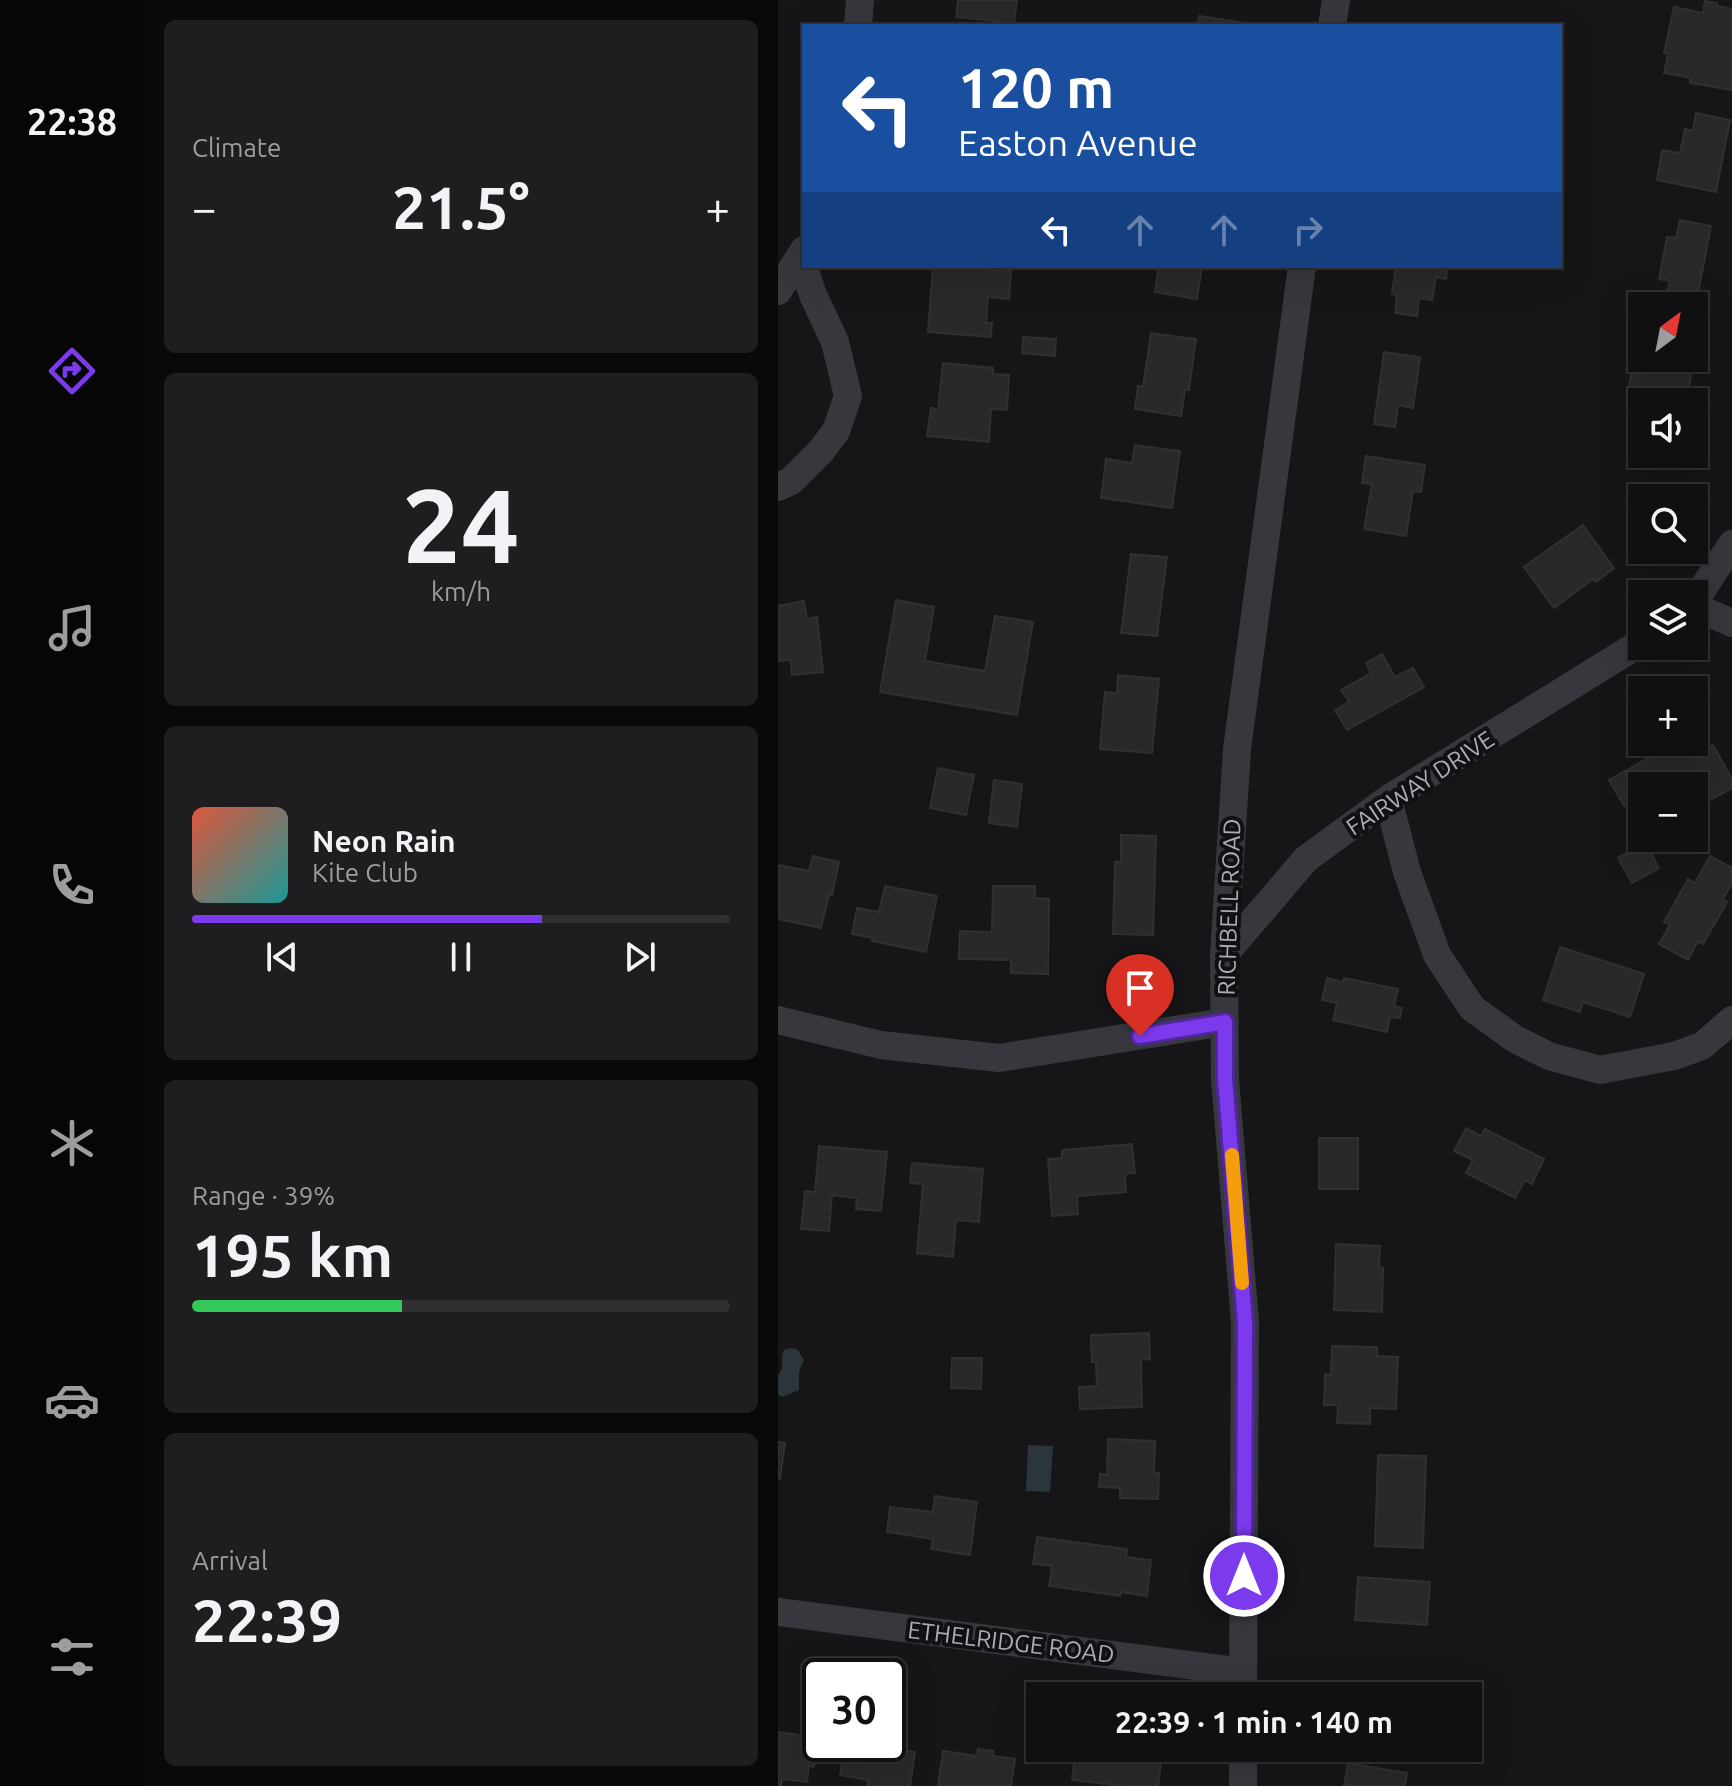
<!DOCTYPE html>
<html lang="en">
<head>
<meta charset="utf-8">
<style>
	body { margin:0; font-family:Ubuntu,sans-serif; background:#1e1e20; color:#f1f3f6; height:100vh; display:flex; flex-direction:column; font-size:30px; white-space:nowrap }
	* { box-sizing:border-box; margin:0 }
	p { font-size:26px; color:#9c9d9f }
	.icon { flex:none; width:44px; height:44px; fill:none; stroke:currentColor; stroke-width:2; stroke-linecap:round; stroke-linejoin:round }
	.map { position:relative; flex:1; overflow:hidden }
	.details { display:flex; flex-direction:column; gap:20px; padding:20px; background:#09090a; width:634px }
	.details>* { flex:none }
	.hud { position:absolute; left:24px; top:24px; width:760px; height:244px; border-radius:0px; box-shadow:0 8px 32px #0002,0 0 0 2px #303032; background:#1a4fa0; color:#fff; overflow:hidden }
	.needle { width:52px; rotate:32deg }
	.tools { position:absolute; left:850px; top:292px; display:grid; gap:16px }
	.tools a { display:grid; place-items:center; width:80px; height:80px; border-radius:0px; background:#101012; box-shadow:0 8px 32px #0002,0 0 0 2px #303032; font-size:40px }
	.speed { position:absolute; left:24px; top:1658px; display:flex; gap:16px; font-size:40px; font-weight:700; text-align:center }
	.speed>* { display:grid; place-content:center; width:104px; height:104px; border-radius:50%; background:#101012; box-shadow:0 8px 32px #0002,0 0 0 2px #303032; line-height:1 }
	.speed .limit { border:4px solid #111; border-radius:12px; background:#fff; color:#111 }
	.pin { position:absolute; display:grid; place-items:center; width:68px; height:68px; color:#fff; margin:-82px -34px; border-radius:50% 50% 50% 0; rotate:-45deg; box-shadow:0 0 8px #0007 }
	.pin .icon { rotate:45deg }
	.me { position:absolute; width:88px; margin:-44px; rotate:0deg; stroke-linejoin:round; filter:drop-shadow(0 0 6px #0008) }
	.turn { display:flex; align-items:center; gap:28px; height:168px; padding:0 24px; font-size:36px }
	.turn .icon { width:104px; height:104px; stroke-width:2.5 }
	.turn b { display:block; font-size:56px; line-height:68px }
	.lanes { display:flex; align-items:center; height:76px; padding:0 24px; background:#0003; justify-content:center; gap:40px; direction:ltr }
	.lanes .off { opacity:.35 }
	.big { font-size:60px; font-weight:700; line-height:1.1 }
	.details .card { flex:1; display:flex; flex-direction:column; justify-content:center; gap:12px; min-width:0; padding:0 28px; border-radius:12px; background:#1e1e20 }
	.details .dial { align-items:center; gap:0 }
	.dial b { font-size:104px; line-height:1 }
	.song { display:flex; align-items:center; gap:24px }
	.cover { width:96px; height:96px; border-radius:12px; background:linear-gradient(135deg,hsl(10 70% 55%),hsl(180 70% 35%)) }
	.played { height:8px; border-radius:4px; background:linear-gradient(90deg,#7c3aed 65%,#303032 65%) }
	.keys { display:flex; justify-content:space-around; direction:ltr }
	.heat { display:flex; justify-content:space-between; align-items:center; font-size:44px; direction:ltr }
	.charge { height:12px; border-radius:6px; background:linear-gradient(90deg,#34c759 39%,#303032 0) }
	.trip { position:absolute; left:248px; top:1682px; width:456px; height:80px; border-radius:0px; background:#101012; box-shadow:0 8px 32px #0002,0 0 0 2px #303032; font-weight:700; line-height:80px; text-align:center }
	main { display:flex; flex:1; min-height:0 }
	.dock { display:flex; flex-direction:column; width:144px; justify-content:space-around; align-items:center; background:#060607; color:#9c9d9f }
	.dock .icon { width:56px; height:56px }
	.dock .on { color:#7c3aed }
	.dock b { font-size:36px; color:#f1f3f6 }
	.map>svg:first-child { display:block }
</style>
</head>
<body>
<main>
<nav class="dock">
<b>22:38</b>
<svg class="icon on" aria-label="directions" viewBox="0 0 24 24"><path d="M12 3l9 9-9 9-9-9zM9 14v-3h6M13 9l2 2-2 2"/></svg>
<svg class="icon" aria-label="music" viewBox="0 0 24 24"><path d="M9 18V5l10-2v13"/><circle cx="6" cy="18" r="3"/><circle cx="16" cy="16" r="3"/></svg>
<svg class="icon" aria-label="phone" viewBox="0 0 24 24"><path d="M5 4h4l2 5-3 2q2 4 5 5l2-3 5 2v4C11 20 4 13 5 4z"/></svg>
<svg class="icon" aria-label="climate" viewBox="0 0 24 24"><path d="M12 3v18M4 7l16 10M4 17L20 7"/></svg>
<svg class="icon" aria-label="car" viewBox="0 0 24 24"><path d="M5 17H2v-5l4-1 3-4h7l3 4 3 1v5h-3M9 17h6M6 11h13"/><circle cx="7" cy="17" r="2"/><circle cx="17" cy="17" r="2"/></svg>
<svg class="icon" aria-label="filters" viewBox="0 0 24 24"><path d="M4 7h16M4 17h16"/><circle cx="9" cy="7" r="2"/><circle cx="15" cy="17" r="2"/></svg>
</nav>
<section class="details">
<div class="card"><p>Climate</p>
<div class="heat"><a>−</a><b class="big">21.5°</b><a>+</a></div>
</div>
<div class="card dial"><b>24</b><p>km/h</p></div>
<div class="card">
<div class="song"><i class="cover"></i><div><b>Neon Rain</b><p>Kite Club</p></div></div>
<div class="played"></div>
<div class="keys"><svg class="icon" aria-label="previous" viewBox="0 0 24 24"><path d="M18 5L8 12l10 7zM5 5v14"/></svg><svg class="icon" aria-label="pause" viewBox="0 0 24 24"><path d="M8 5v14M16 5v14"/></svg><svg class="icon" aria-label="next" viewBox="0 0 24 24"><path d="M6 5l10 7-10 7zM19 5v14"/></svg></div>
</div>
<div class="card"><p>Range · 39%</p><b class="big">195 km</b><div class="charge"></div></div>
<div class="card"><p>Arrival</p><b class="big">22:39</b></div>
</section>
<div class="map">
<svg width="954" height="1786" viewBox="0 0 954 1786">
	<rect width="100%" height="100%" fill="#161618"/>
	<path fill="#2c353c" d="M11,1348L19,1349L26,1360L21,1372V1390L4,1397L0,1394V1376L4,1369V1355L6,1350Z
		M250,1445L275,1446L272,1492L248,1491Z"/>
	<path fill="#29292c" stroke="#303034" stroke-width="2" d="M180,0H239L236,23L178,17Z
		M927,1L939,3V6L954,9V90L912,83L913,78L886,73L890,54L886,53L896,7L925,13Z
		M421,16L468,23V26H419Z
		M918,113L952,120L938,192L879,180L884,150L902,153L907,129L915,131Z
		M902,220L933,226L919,298L889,293L892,281L881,279L889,237L898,238Z
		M155,266L233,271L231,299L210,297L208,323H214L213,337L150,332Z
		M381,266H424L419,299L377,292Z
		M618,266H670L668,279L658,277L654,300L641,298L639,316L617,313L619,295L614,294Z
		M373,333L418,339L411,390H407L403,416L357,409L360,386L365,387Z
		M245,337L278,339L277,356L244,353Z
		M606,352L642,357L635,408L620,405L617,427L596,424Z
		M873,358H907L916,360L908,402H864V404L848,401L855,366L871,370Z
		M165,363L215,368V374L231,375L229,410L213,409L211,442L149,436L153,408L160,409Z
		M357,445L402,451L394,508L323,498L328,459L354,463Z
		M588,456L647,465L643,492L635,491L628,536L586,529L594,484L584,483Z
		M805,525L836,568L818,582L815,579L776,608L746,567Z
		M353,554L389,557L379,636L343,633Z
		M118,600L156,607L147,661L207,671L217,616L255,622L239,715L102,692Z
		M26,601L29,619L39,617L45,672L14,675L13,660L0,661V606Z
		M604,654L617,677L635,668L646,687L569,730L557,710L571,702L563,690L593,673L588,663Z
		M340,675L381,679L374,753L322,749L327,692L339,693Z
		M918,732L928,750L935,745L954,779V788L916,809V786H901L896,778L883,786H864V796L846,806L831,780L899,742H916V733Z
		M160,768L196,775L188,815L152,808Z
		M216,780L244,784L239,827L211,823Z
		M343,835L378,836L375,935L335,934L337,862H343Z
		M867,843L881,868L854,883L840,858Z
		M35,856L61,862L54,895H51L43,928L0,919V865L31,871Z
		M932,856L954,868V883L945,899L949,902L925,944L920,941L910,960L881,944L892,925L886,922L910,879L917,883Z
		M107,886L159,896L148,952L94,941L95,938L74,934L79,908L101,912Z
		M215,886H257V898L271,899L270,974L233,973V960L181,959L182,931L214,932Z
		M782,947L866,974L852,1017L805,1002L802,1012L765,1000Z
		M549,978L565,982L566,978L620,989L616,1006L624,1008L622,1018L612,1017L609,1032L555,1020L559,1003L544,1000Z
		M688,1128L703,1136L707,1129L766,1159L754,1184L747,1180L737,1198L688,1173L695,1160L676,1151Z
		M541,1138H580V1189H541Z
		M354,1144L357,1173L347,1174L348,1192L299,1196L300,1214L274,1216L270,1159L284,1158V1150Z
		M41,1146L109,1152L103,1211L78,1209L79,1198L54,1195L51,1231L23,1229L27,1191L37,1192Z
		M134,1163L205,1169L201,1222L178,1220L175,1257L139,1253L145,1184L132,1183Z
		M558,1244L602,1246L601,1267L605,1268L604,1312L556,1310Z
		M371,1333L372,1359L363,1360L364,1407L302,1409L301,1387L319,1386L318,1362H314L313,1335Z
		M554,1346L599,1347V1356L620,1357L618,1409L592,1408V1424L559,1423L560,1405H546L547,1374L553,1375Z
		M174,1358H204L203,1389L173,1388Z
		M330,1439L377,1441L376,1473H381L380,1499L342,1498V1488L321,1487L322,1474L329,1475Z
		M0,1442L7,1443L2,1479L0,1478Z
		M600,1455L648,1456L645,1548L597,1546Z
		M157,1496L199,1502L192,1555L153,1549L155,1539L109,1532L112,1507L155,1512Z
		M259,1537L349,1549L348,1557L373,1560L369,1596L343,1592L342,1596L271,1586L274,1566L255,1564Z
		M580,1577L652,1582L649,1625L577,1620Z
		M0,1732L35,1737L34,1745L38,1746L36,1767L31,1766L29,1782L4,1779L3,1786H0Z
		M67,1744L86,1747L87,1744H110L127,1747L126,1750L137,1752L132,1786H89L90,1780L62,1775Z
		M298,1748H385L380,1786H344L294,1780Z
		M200,1749L215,1751V1756L237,1759L233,1786H160L165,1751L199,1756Z
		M570,1763L629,1773L627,1786H566Z"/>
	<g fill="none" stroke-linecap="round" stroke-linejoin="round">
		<path stroke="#37383d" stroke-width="28" d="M80,26L82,0
			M554,26L558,0
			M0,291L26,250
			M0,487L13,481L43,451L58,431L70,396L57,342L35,295L22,256
			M916,602L954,544
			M916,614L931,613L954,623
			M610,799L629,872L659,955L694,1008L737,1039L771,1056L822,1070L896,1056L924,1046L954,1020
			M446,955L528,859L610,799L864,642
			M0,1020L103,1045L221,1058L447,1022
			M0,1612L465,1672
			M465,1696L467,1322L447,1079L446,955L459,749L524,266
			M465,1786V1748"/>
	</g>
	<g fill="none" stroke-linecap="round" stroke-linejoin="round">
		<defs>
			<path id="route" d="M362,1036L447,1022V1079L467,1322L466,1576"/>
		</defs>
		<use href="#route" stroke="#51269a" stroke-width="20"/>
		<use href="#route" stroke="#7c3aed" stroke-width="14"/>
		<path stroke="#f59e0b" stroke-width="14" d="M454,1155L464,1283"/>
	</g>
	<g text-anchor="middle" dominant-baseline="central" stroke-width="8" stroke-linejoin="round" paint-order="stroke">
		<g font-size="24" fill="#a8adb8" stroke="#111113">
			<text transform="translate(642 783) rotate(-33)">FAIRWAY DRIVE</text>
			<text transform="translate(451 907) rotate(-88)">RICHBELL ROAD</text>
			<text transform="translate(233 1642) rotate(7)">ETHELRIDGE ROAD</text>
		</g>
	</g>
</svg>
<div class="tools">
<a><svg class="needle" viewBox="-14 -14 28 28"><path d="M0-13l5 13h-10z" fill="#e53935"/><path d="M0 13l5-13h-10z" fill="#9c9d9f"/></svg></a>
<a><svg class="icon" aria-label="sound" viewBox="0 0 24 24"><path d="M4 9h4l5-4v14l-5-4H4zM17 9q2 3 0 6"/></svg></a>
<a><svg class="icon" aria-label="search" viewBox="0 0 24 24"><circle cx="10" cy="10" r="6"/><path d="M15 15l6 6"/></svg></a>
<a><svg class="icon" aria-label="layers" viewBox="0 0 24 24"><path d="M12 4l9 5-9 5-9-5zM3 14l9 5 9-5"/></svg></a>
<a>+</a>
<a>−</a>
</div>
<div class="speed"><div class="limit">30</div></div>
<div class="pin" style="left:362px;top:1036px;background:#d93025"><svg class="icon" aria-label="arrive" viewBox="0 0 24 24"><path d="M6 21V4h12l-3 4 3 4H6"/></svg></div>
<svg class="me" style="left:466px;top:1576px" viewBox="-20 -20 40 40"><circle r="17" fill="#7c3aed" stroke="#fff" stroke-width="3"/><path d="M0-11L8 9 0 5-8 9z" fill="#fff"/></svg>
<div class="trip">22:39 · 1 min · 140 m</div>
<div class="hud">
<div class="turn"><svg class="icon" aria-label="left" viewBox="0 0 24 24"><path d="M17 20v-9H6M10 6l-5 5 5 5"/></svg><div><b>120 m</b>Easton Avenue</div></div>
<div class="lanes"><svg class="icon" aria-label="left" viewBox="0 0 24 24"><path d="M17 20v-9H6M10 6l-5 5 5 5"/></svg><svg class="icon off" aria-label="ahead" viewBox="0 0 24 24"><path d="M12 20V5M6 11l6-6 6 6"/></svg><svg class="icon off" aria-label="ahead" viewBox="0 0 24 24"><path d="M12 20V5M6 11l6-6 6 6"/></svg><svg class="icon off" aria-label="right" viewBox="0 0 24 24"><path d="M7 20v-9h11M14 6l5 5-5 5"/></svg></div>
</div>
</div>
</main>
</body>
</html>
